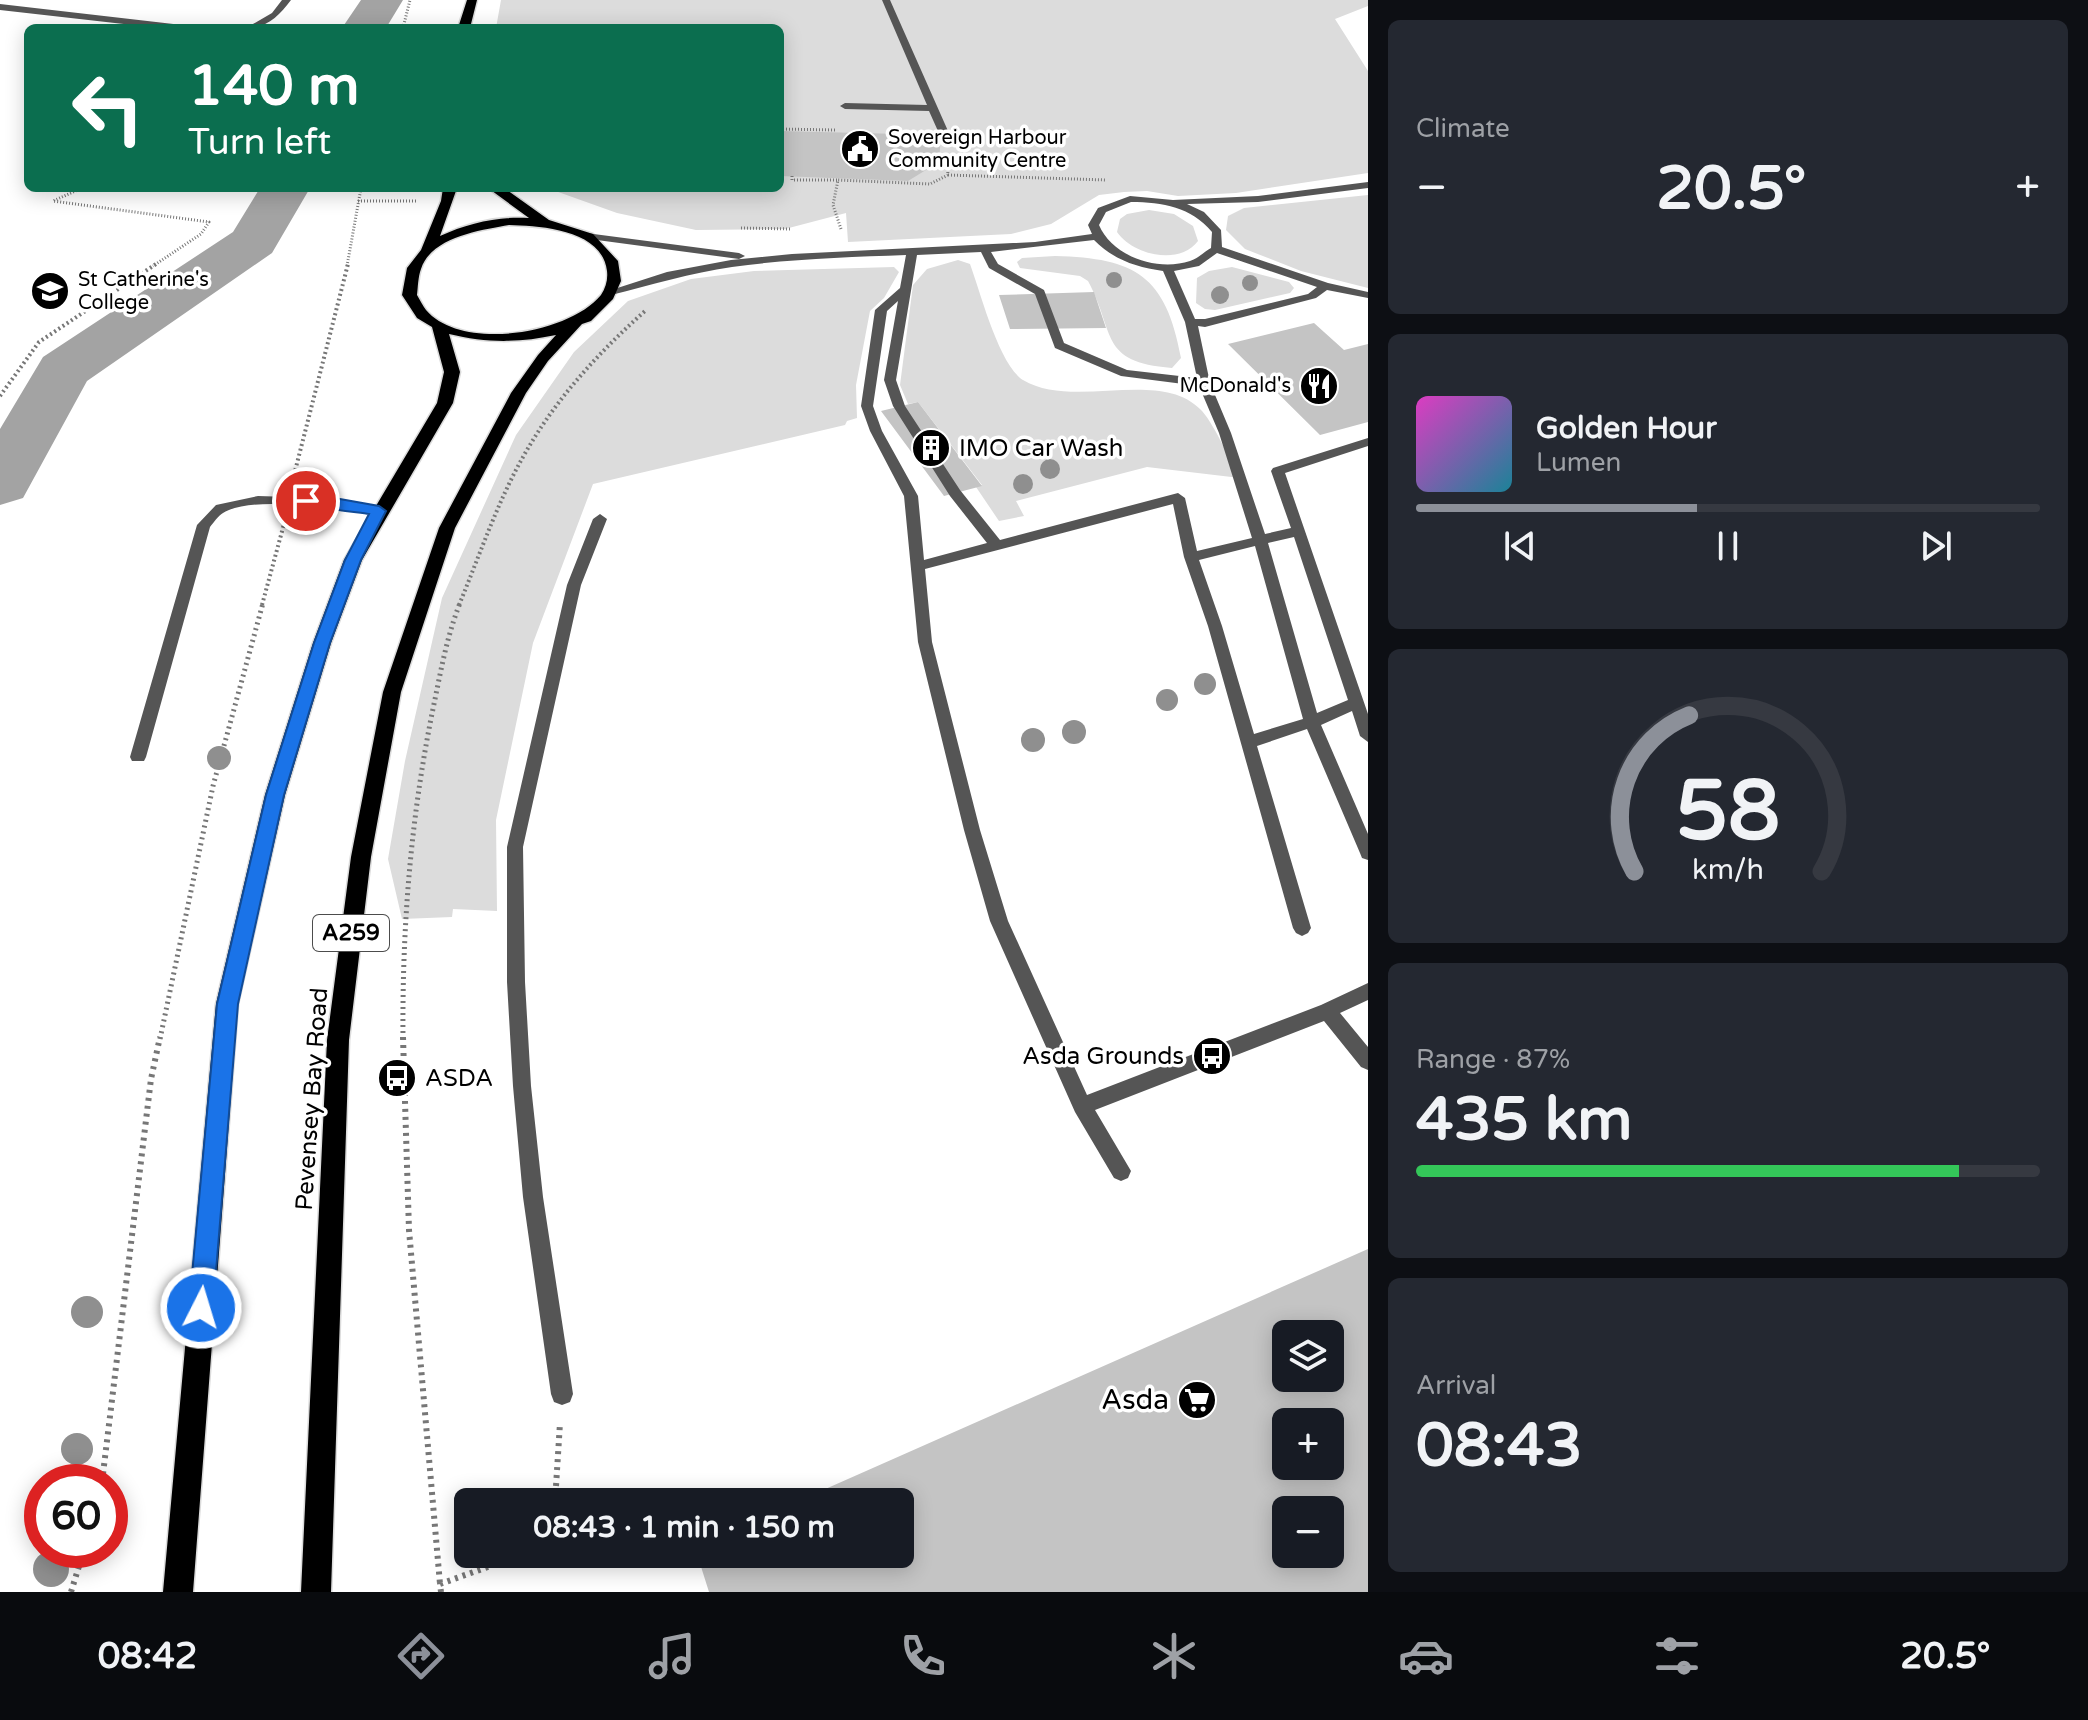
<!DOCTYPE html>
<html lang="en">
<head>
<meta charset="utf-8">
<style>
	body { margin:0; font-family:"Varela Round",sans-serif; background:#242831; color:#f1f3f6; height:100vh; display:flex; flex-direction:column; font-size:30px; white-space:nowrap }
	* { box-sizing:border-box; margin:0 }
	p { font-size:26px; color:#9ea1a6 }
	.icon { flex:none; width:44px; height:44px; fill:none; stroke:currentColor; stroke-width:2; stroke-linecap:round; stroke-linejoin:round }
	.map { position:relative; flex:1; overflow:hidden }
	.details { display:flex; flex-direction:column; gap:20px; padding:20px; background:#0d0f14; width:720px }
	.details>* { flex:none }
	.hud { position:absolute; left:24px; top:24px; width:760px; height:168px; border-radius:12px; box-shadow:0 4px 20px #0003; background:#0b6e4f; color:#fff; overflow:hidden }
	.fabs { position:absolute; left:1272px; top:1320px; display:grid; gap:16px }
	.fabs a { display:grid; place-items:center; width:72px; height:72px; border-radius:12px; background:#171b24; box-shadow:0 4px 20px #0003; font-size:40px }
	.speed { position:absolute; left:24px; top:1464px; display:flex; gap:16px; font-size:40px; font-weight:700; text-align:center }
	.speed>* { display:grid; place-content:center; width:104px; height:104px; border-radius:50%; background:#171b24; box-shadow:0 4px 20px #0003; line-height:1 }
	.speed .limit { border:12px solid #d22; background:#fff; color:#111 }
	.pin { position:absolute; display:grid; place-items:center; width:68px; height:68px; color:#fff; margin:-34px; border:4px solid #fff; border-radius:50%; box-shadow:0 2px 8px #0007 }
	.me { position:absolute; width:88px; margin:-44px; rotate:5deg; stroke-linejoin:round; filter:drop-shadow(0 0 6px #0008) }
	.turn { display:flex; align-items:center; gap:28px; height:168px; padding:0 32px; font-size:36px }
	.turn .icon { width:104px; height:104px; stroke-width:2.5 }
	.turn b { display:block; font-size:56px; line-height:68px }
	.big { font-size:60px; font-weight:700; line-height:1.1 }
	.details .card { flex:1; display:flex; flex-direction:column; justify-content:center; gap:12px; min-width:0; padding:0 28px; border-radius:12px; background:#242831 }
	.details .dial { align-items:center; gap:0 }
	.dial svg { height:208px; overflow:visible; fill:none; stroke:#363941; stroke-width:7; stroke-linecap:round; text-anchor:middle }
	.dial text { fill:#f1f3f6; stroke:none }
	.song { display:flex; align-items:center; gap:24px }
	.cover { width:96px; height:96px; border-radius:12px; background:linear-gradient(135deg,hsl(310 70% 55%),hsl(190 70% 35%)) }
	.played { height:8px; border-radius:4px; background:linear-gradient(90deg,#8c9099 45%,#363941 45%) }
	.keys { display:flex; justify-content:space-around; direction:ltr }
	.heat { display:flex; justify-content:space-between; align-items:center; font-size:44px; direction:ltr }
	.charge { height:12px; border-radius:6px; background:linear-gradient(90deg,#34c759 87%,#363941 0) }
	.trip { position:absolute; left:454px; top:1488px; width:460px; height:80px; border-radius:12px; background:#171b24; box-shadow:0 4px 20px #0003; font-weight:700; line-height:80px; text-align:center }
	.menu { display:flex; height:128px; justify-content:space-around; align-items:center; background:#090b0e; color:#9ea1a6 }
	.menu .icon { width:56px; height:56px }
	.menu .active { color:#8c9099 }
	.menu b { font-size:36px; color:#f1f3f6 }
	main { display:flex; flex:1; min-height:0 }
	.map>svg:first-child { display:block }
</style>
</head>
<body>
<main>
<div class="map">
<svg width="1368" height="1592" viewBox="0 0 1368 1592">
	<rect width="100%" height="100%" fill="#fff"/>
	<path fill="#dcdcdc" d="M501,0H1368V6L1335,19L1368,71V173L1236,193L1178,196L1147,191L1124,192L1099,195L1051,224L1011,234L848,242L846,213L785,229L696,230L617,213L547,188H780V28H496Z
		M1368,195V288L1301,271L1245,249L1226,230L1228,216L1244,208Z
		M1149,210L1174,214L1193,226L1198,241C1179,266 1133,255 1117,232L1120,219L1127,214Z
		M1055,256C1136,258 1166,276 1181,358L1172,368C1098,362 1116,333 1088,281L1080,276L1020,268L1017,262L1022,258Z
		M958,260L970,264C980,291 999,365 1023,380C1073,410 1159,368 1200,409C1213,421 1230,461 1240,478L1147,467L1016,501L1024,516L999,521L976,487L982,485L918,402L908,404L900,385L913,285L927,269Z
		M894,267L899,272L884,298L870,311L856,385L857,418L847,421L845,425L593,484L533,643L496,820L497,911L453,909L452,917L402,919L388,859L405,761L442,598L516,435L574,352L628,301L691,279L754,271Z
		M1232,267L1289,282L1294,288L1290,293L1215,310L1205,309L1196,303L1197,278L1209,271Z"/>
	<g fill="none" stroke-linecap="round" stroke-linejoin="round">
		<path fill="#a3a3a3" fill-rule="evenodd" d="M361,0H403L386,28H342Z
			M260,188H310L272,253L87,381L23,498L0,505V429L43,357L233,232Z"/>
	</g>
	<path fill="#c4c4c4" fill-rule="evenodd" d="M780,131L941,135L939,162L908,181L780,176Z
		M1094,292L1106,328L1010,329L999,295Z
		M1314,323L1344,350L1368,344V422L1320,435L1228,344Z
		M918,402L982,486L944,496L881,411Z
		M1368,1249V1592H709L697,1554H900V1502H796ZM1286,1334H1330V1378H1286ZM1286,1422H1330V1466H1286ZM1286,1510H1330V1554H1286Z"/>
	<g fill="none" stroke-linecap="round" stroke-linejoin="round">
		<defs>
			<path id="primary" d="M467,0H477L470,28H458Z
				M443,188H457L440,236C468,223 499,216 529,218L488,188H504L549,220L593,234L618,261L621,281L613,299L591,321L582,324L548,361L526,393L455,528L401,692L371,857L349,1040L331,1592H301L327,1040L351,857L383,692L439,528L511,393L538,355L556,335C518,343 486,343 449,334L460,372L453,403L362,560L331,643L285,795L238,1004L193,1592H163L216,1004L265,795L313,643L344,560L437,403L444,372L432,327L417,318L402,295L407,268L421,250L441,201ZM509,225C540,226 602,229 607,271C608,279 606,288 601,295C569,334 462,352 426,310C423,306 420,300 417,295C418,287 418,277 421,269C431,237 481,230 509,225Z"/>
		</defs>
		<use href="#primary" stroke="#dbdbdb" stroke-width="3"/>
		<path stroke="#777" stroke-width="3" stroke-dasharray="1 2" stroke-linecap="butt" d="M403,28L410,0
			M780,129L835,130
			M948,175L1106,180
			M792,176V180H838
			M82,188L53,201L209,222L201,234L153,266
			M358,201H417
			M741,228L791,229
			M841,229L833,205L838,180L930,184L948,175L947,161
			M347,266L361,188"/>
		<path stroke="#777" stroke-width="4" stroke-dasharray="2 3" stroke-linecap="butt" d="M0,396L39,342L156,264
			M294,475L348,264
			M262,605L284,524
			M459,605C479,557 497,503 523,457C554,401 597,354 645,311"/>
		<path stroke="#777" stroke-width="5" stroke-dasharray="2 4" stroke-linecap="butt" d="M160,1039L213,786L263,603
			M403,1039C402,926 411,814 434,704C441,670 447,636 460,603"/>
		<path stroke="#777" stroke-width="6" stroke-dasharray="3 5" stroke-linecap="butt" d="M403,1037L409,1230L440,1584
			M102,1482L151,1079L160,1037
			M555,1502L560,1423
			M71,1592L84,1550
			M441,1592L440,1584L524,1554"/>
		<path fill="#555" fill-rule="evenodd" d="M882,0H890L952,140L951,142L942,140L929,111L845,109L840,106L845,103L927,105Z
			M1368,182V188L1258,202L1187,204L1204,212L1221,230L1222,247L1328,283L1368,292V298L1327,290L1316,298L1205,327L1198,326L1210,383L1231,433L1265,534L1291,528L1271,471L1273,468L1368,438V446L1285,473L1368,714V742L1360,736L1352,711L1321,725L1368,834V860L1362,858L1360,853L1307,729L1257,746L1311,928L1308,933L1302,936L1296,933L1293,928L1208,626L1184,557L1173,504L925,569L932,642L980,830L1008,921L1087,1095L1321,1005L1368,983V1000L1340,1013L1368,1047V1070L1361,1067L1324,1021L1095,1110L1131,1171L1128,1178L1121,1181L1114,1178L1075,1112L990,921L964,830L918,642L904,496L870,431L861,406L875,310L900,288L906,255C848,257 790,259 732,267C691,273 651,285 611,295L605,292L667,272L731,260L792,254L1035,242L1092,234L1088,225L1098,208L1130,196L1173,200L1258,196ZM1131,202C1163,202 1191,207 1212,232L1211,248C1204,252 1197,259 1190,261C1157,272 1112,256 1099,225L1106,212ZM1094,240C1114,260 1136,267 1163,271L1185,322L1197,378L1127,370L1064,343L1044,290L998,264L991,252ZM981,252L989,268L1035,294L1055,348L1121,376L1199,386L1219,433L1252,538L1197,551L1185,498L1178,493L1000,540L960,490L905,406L896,380L917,255ZM1217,253L1317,287L1308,294L1205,319H1195L1174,271L1199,266ZM898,301L884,380L893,406L950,496L987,543L924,560L918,496L882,431L873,406L887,311ZM1294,537L1348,700L1317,713L1268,543ZM1255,546L1303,719L1254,734L1222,626L1199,560Z
			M586,233L739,253L745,256L739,259L582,238V234Z
			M258,496L321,498L379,506L386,511L379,516C344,510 253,494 223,513C218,516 214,522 210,527L146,757L144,761H132L130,757L197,525L216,505Z
			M600,514L607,519L581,585L523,847L525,982L531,1086L543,1197L573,1394L570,1402L562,1405L554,1402L551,1394L523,1197L513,1086L507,982V847L567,585L593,519Z"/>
		<path fill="#555" fill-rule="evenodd" d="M282,0H291C279,16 267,28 246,28L272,13Z
			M0,4L182,25L186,28H159L0,10Z"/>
		<use href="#primary" fill="#000" fill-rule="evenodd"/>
	</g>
	<g fill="#8f8f8f">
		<circle cx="1114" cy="280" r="8"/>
		<circle cx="1250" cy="283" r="8"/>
		<circle cx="1220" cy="295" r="9"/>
		<circle cx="1050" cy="469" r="10"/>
		<circle cx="1023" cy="484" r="10"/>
		<circle cx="1205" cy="684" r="11"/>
		<circle cx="1167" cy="700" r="11"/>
		<circle cx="1074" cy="732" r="12"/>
		<circle cx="1033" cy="740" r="12"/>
		<circle cx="219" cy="758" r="12"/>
		<circle cx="87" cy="1312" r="16"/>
		<circle cx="77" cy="1449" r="16"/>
		<circle cx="51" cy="1569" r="18"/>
	</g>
	<path fill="#1a73e8" stroke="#114b97" stroke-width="2" d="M323,496L379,506L386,511L361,560L330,643L284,795L238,1004L213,1308L210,1317L201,1320L193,1317L189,1308L217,1004L266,795L314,643L345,560L369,514C356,512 304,507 298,501L306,496Z"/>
	<defs>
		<symbol id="civic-disc" viewBox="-11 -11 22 22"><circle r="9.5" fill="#000" stroke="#fff"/><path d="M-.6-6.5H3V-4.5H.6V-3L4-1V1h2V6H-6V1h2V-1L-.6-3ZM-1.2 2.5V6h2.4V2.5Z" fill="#fff"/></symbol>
		<symbol id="school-disc" viewBox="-11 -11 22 22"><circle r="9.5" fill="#000" stroke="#fff"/><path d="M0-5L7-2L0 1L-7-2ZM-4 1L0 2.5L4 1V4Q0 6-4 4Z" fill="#fff"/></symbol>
		<symbol id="restaurant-disc" viewBox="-11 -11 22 22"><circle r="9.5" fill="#000" stroke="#fff"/><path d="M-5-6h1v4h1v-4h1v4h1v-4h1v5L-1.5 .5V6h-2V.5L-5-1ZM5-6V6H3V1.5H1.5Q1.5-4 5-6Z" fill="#fff"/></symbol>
		<symbol id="building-disc" viewBox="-11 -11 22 22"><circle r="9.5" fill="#000" stroke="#fff"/><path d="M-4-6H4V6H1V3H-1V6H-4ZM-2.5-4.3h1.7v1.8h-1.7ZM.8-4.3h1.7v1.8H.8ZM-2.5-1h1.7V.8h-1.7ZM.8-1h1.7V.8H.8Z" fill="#fff"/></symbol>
		<symbol id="bus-disc" viewBox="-11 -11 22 22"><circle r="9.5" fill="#000" stroke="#fff"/><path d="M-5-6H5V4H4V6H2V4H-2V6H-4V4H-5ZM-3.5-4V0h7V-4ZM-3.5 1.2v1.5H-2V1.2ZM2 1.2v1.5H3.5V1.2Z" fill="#fff"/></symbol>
		<symbol id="supermarket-disc" viewBox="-11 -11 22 22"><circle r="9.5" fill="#000" stroke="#fff"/><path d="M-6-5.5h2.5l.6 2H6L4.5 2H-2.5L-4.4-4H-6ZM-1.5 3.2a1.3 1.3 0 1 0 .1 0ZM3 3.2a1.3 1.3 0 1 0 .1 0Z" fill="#fff"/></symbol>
	</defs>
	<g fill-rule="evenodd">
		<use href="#civic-disc" x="838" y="127" width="44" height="44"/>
		<use href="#school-disc" x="28" y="269" width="44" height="44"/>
		<use href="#restaurant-disc" x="1297" y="364" width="44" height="44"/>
		<use href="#building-disc" x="909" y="426" width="44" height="44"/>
		<use href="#bus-disc" x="1190" y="1034" width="44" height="44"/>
		<use href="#bus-disc" x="375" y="1056" width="44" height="44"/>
		<use href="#supermarket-disc" x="1175" y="1378" width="44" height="44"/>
	</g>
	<g text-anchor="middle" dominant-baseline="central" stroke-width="7" stroke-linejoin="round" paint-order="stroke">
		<g font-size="20" fill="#000" stroke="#fff" text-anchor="start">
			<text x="888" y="138">Sovereign Harbour<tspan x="888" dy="23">Community Centre</tspan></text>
			<text x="78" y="280">St Catherine's<tspan x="78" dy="23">College</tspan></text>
			<text x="1291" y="386" text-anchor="end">McDonald's</text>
		</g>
		<rect fill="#fff" stroke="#4c4c4c" stroke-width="2" x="313" y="915" width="76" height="36" rx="6"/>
		<g font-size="22" font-weight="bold" fill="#000">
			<text x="351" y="933">A259</text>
		</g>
		<g font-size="24" fill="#000" stroke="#fff" text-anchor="start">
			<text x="959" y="448">IMO Car Wash</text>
			<text x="1184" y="1056" text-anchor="end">Asda Grounds</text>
			<text x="425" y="1078">ASDA</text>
		</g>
		<g font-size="24" fill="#000" stroke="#fff">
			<text transform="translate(312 1099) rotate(-86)">Pevensey Bay Road</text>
		</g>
		<g font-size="28" fill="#000" stroke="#fff" text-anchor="end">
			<text x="1169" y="1400">Asda</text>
		</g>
	</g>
</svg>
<div class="fabs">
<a><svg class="icon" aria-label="layers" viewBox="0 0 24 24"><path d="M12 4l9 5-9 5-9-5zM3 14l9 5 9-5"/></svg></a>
<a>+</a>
<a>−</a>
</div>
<div class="speed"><div class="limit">60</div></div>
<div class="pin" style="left:306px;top:501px;background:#d93025"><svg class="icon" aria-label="arrive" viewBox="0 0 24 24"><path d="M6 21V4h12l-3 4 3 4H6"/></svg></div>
<svg class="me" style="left:201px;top:1308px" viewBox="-20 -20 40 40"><circle r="17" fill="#1a73e8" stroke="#fff" stroke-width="3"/><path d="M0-11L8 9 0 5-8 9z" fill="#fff"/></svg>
<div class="trip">08:43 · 1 min · 150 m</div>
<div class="hud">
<div class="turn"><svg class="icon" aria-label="left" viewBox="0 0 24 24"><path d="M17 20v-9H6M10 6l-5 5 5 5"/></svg><div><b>140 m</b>Turn left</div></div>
</div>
</div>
<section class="details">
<div class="card"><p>Climate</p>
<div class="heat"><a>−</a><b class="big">20.5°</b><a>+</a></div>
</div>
<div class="card">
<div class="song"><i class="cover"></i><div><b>Golden Hour</b><p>Lumen</p></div></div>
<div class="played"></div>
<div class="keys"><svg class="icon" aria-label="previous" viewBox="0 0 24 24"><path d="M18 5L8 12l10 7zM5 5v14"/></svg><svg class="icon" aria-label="pause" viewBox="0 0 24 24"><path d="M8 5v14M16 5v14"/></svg><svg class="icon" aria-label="next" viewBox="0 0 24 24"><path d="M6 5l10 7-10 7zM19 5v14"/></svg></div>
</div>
<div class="card dial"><svg viewBox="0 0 100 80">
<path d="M14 69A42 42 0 1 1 86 69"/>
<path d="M14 69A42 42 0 0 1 35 9" stroke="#8c9099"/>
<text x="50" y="56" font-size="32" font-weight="700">58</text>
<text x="50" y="72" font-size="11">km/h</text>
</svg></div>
<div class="card"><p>Range · 87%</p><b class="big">435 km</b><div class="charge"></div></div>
<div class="card"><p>Arrival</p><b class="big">08:43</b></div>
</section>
</main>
<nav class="menu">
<b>08:42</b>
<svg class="icon active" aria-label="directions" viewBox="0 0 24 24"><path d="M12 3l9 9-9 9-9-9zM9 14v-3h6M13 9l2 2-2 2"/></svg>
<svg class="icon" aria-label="music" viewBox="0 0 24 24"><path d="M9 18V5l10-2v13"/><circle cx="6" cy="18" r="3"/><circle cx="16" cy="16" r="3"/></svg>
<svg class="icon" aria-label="phone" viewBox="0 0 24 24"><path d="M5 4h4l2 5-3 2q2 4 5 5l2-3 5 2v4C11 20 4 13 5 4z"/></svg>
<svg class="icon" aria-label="climate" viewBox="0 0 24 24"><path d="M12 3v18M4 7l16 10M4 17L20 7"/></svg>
<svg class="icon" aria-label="car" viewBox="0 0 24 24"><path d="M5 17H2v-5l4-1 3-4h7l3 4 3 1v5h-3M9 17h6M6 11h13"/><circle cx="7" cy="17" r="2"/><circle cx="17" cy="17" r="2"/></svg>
<svg class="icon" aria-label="filters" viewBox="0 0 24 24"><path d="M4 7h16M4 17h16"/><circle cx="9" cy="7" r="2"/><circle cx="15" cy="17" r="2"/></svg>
<b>20.5°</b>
</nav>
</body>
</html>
